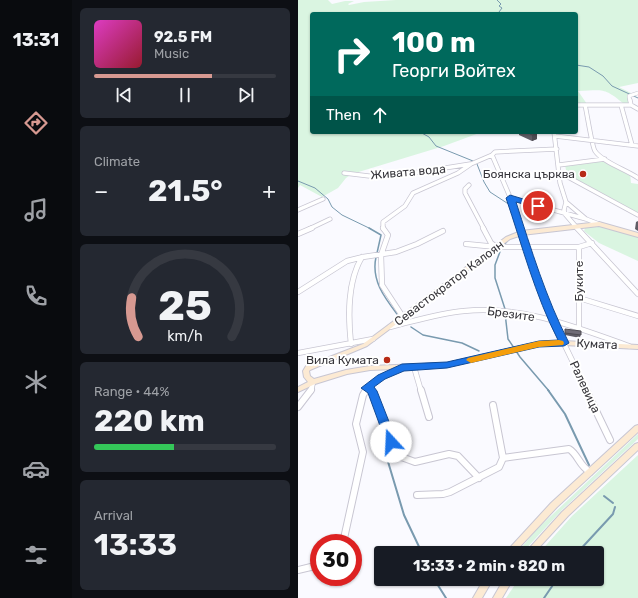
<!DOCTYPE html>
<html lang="en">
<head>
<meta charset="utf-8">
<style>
	body { margin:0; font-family:Rubik,sans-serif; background:#242831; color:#f1f3f6; height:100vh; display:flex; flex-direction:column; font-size:15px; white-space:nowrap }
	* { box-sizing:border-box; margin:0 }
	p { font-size:13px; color:#9ea1a6 }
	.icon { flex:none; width:22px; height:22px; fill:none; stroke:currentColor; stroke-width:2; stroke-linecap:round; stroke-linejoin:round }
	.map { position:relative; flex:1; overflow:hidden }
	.panel { display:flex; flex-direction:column; gap:8px; padding:8px; background:#0d0f14; width:226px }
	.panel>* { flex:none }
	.guide { position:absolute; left:12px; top:12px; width:268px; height:122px; border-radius:4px; box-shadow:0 1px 3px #0004; background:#00695c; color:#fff; overflow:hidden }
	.speed { position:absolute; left:12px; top:534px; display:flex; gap:8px; font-size:20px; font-weight:700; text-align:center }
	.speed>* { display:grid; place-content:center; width:52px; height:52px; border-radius:50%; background:#171b24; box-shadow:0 1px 3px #0004; line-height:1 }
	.speed .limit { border:6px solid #d22; background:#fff; color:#111 }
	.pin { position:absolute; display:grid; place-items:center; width:34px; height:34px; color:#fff; margin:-17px; border:2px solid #fff; border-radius:50%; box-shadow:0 1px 4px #0007 }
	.me { position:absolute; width:44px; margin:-22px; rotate:340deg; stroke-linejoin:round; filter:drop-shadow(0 0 3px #0008) }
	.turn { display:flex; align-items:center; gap:14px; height:84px; padding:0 16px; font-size:18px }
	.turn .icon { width:52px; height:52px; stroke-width:2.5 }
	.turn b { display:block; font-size:28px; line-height:34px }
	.then { display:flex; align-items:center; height:38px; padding:0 16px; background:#0003; gap:8px; font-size:15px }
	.big { font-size:30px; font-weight:700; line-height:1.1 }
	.panel .widget { flex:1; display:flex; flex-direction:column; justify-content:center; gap:6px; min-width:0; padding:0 14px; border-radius:6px; background:#242831 }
	.panel .dial { align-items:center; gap:0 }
	.dial svg { height:104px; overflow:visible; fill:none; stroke:#363941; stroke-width:7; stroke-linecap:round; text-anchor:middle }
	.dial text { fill:#f1f3f6; stroke:none }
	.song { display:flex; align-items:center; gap:12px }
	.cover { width:48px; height:48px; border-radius:6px; background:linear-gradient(135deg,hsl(310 70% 55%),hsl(350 70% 35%)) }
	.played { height:4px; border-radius:2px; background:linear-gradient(90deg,#d79991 65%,#363941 65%) }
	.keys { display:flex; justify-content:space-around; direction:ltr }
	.heat { display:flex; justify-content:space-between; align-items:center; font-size:22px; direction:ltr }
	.charge { height:6px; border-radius:3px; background:linear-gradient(90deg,#34c759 44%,#363941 0) }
	.trip { position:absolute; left:76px; top:546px; width:230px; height:40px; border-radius:4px; background:#171b24; box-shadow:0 1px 3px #0004; font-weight:700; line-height:40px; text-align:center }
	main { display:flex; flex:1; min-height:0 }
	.tab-bar { display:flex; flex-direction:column; width:72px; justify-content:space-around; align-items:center; background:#090b0e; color:#9ea1a6 }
	.tab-bar .icon { width:28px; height:28px }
	.tab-bar .on { color:#d79991 }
	.tab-bar b { font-size:18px; color:#f1f3f6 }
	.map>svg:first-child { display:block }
</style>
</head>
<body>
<main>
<nav class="tab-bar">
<b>13:31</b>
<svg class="icon on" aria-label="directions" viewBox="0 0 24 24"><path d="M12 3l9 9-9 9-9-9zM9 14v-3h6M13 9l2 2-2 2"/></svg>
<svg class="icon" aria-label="music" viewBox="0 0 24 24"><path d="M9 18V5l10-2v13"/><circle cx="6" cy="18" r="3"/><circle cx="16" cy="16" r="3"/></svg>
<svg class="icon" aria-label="phone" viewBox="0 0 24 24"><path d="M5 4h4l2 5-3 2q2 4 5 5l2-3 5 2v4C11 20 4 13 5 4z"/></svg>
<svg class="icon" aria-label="climate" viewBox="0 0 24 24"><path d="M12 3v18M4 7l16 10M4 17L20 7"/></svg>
<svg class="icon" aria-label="car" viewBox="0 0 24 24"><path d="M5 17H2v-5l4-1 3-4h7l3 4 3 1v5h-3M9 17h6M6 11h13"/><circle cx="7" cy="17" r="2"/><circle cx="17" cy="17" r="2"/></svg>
<svg class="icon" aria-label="filters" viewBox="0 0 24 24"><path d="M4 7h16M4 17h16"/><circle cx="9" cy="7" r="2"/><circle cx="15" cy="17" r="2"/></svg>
</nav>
<section class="panel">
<div class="widget">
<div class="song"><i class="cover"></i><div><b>92.5 FM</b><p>Music</p></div></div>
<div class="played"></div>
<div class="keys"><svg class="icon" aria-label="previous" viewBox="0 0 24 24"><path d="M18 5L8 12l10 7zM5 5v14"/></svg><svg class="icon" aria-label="pause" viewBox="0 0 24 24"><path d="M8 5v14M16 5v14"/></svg><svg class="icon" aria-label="next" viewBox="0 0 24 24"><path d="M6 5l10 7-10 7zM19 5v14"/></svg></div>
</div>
<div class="widget"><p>Climate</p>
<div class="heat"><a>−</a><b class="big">21.5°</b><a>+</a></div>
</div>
<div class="widget dial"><svg viewBox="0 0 100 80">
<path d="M14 69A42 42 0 1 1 86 69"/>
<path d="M14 69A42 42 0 0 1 9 39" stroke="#d79991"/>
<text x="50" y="56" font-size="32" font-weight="700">25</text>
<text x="50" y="72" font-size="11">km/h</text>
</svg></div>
<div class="widget"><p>Range · 44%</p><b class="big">220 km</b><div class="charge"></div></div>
<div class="widget"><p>Arrival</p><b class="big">13:33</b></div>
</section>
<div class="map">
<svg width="340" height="598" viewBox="0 0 340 598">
	<rect width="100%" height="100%" fill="#fafaff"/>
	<path fill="#daf5e1" d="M0,0H30L34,4L47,1H56L50,4L51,5L66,2L98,0H340V83L321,87L333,93L329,97L332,103L326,104C306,87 305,90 280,91L289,104H278V14H14V132H184L146,146L54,174L48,178L40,188L24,197L2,185L0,188Z
		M303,161L314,164L332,173L333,183L340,184V213L269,175L267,165Z
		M297,226L311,228L340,237V261L301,243L286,231L287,228Z
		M340,434V439L264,510L224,553H219L238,530Z
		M340,455V598H208L221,579H299V553H241L274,516Z"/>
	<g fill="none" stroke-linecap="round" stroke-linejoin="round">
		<path stroke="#799aaf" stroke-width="1" d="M199,0L203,4L201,6L204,8L201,12L203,14
			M278,65L291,67L305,76L314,86L340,98
			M122,132L131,137L138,146L175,161
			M179,164L186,182L192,192L212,205L217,217
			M0,181L17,188L30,199L34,207L44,215L73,229"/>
		<path stroke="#799aaf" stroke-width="1.5" d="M71,228L83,235L79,253
			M206,245L210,240
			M203,249L197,265V278L207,309
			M78,257C73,280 86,297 99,314
			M207,313L210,339L222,357L251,391
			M113,327L125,335L164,343L181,351"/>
		<path stroke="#799aaf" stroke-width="2" d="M250,390L267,414L291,465
			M88,455L106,515L124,553
			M306,496L315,503
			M279,553L315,514L317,507
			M136,579L148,598
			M246,598L259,579"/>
		<defs>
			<path id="minor-far3" d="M332,101L331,96L340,93"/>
			<path id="minor-far2" d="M332,100L333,105
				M278,105H333
				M287,105C289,113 294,147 297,151C304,162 329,170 340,178
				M323,105L334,145
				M333,105L340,109
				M256,132L262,183L268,202L266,210L267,214L280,229
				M257,136L340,146
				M194,155L212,197L222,229
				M261,165L307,159
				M46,173L71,176L122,172L172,164
				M262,175L270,177L340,215
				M171,185L167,189V193L186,229
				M212,198L288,219
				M268,202L288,219L301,224
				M0,210L25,199
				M11,229L32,219
				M85,229V222L107,206L115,193L160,173L173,164L194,155L197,152L259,149"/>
			<path id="minor-far1" d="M85,228L90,235L83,255L84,285L105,317
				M185,228L193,243L197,246
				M221,228L255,321L289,391
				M279,228L340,294
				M0,234L14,228
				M168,244L199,247H281
				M0,292L49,261L65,257L98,252L119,244L145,231
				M281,298L340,316
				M92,327C117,321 141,313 166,311C223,305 278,327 331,346
				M281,329V247L294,243
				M53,344C50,316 49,282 64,257
				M0,353L75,339
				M116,367L123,391
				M69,388L74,391
				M13,391L15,382
				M67,391L77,381L104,368"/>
			<path id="minor" d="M73,390L98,455L117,462L151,454L160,456L181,478
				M123,390L131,417
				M288,390L312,440
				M0,407L13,390
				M205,458L271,449C280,454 281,466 292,472
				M119,495L145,494L152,492L201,467L205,458L195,405
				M45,543L65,452L58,424L65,395L68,390
				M0,570L21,565"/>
			<path id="secondary" d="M301,222L340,233V237L301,226L224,235L212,239L69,346L12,370L11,371L12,376L16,379L48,370L72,366L149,363L241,342L266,341L340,345V349L266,345L241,346L149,367L72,370L49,374L17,384L0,392V387L10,382L6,377L5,371L8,366L65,344L208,237L223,231Z
				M340,425V432L259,507L216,553H207L253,503L337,426Z
				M340,443V450L270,516L236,553H227L264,512L337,444Z
				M186,579H195L184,598H175Z
				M206,579H215L204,598H195Z"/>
		</defs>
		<use href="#minor-far3" stroke="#c8c6d2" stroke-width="4"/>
		<use href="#minor-far2" stroke="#c8c6d2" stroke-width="5"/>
		<use href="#minor-far1" stroke="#c8c6d2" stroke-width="6"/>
		<use href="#minor" stroke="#c8c6d2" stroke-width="8"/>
		<use href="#secondary" stroke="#c8c6d2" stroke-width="2"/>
		<use href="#minor-far3" stroke="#fff" stroke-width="3"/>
		<use href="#minor-far2" stroke="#fff" stroke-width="3.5"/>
		<use href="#minor-far1" stroke="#fff" stroke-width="4.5"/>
		<use href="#minor" stroke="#fff" stroke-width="6"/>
		<use href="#secondary" fill="#fcead3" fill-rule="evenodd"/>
	</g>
	<path fill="#605d66" d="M221,132H239V139L234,141L221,135Z
		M340,221V231L337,229L338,222Z
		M283,331L282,338L267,335V333Z"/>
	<path fill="#4e4c53" d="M237,132H239V139L234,141V135Z"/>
	<path fill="#706c77" stroke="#4e4c53" d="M229,132H237L239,133L234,135Z
		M267,329L283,331V335L267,333Z"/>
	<path fill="#1a73e8" stroke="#114b97" d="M212,195L242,204L243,206L240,208L218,202C233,249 248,298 271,343L266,346L241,347L149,368L106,371L87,379L76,387L79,391L99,442L97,445H89L70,393L63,388L80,375L104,364L149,362L241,341L260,340C237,295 224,245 208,198Z"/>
	<path fill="#f59e0b" d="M261,340L265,341L266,343L265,345L241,347L173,363L168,360L170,358L241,341Z"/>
	<g fill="#b72a16" stroke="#fff" stroke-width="1.5">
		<circle cx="285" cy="174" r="4"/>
		<circle cx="89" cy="360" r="4"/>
	</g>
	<g text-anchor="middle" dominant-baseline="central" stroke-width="4" stroke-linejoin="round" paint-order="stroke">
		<g font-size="12" fill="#37363b" stroke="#fff">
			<text transform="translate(110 172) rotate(-5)">Живата вода</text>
			<text transform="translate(281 281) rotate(-90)">Буките</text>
			<text transform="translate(151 283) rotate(-37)">Севастократор Калоян</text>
			<text transform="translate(213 314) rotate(8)">Брезите</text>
			<text transform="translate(299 344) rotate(3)">Кумата</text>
			<text transform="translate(287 387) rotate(65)">Ралевица</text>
		</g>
		<g font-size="12" fill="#37363b" stroke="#fff" text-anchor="end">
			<text x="277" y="174">Боянска църква</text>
			<text x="81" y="360">Вила Кумата</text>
		</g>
	</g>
</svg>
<div class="speed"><div class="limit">30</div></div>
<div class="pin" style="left:240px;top:206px;background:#d93025"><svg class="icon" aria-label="arrive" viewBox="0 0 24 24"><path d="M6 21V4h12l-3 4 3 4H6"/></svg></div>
<svg class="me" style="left:93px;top:442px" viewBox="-20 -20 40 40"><circle r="19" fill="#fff"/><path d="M0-13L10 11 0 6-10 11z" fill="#1a73e8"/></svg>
<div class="trip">13:33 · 2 min · 820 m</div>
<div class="guide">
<div class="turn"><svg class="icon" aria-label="right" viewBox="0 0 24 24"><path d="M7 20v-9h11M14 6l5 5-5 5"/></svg><div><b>100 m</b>Георги Войтех</div></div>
<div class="then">Then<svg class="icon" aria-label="ahead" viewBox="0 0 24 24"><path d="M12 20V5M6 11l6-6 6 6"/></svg></div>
</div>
</div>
</main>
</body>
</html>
